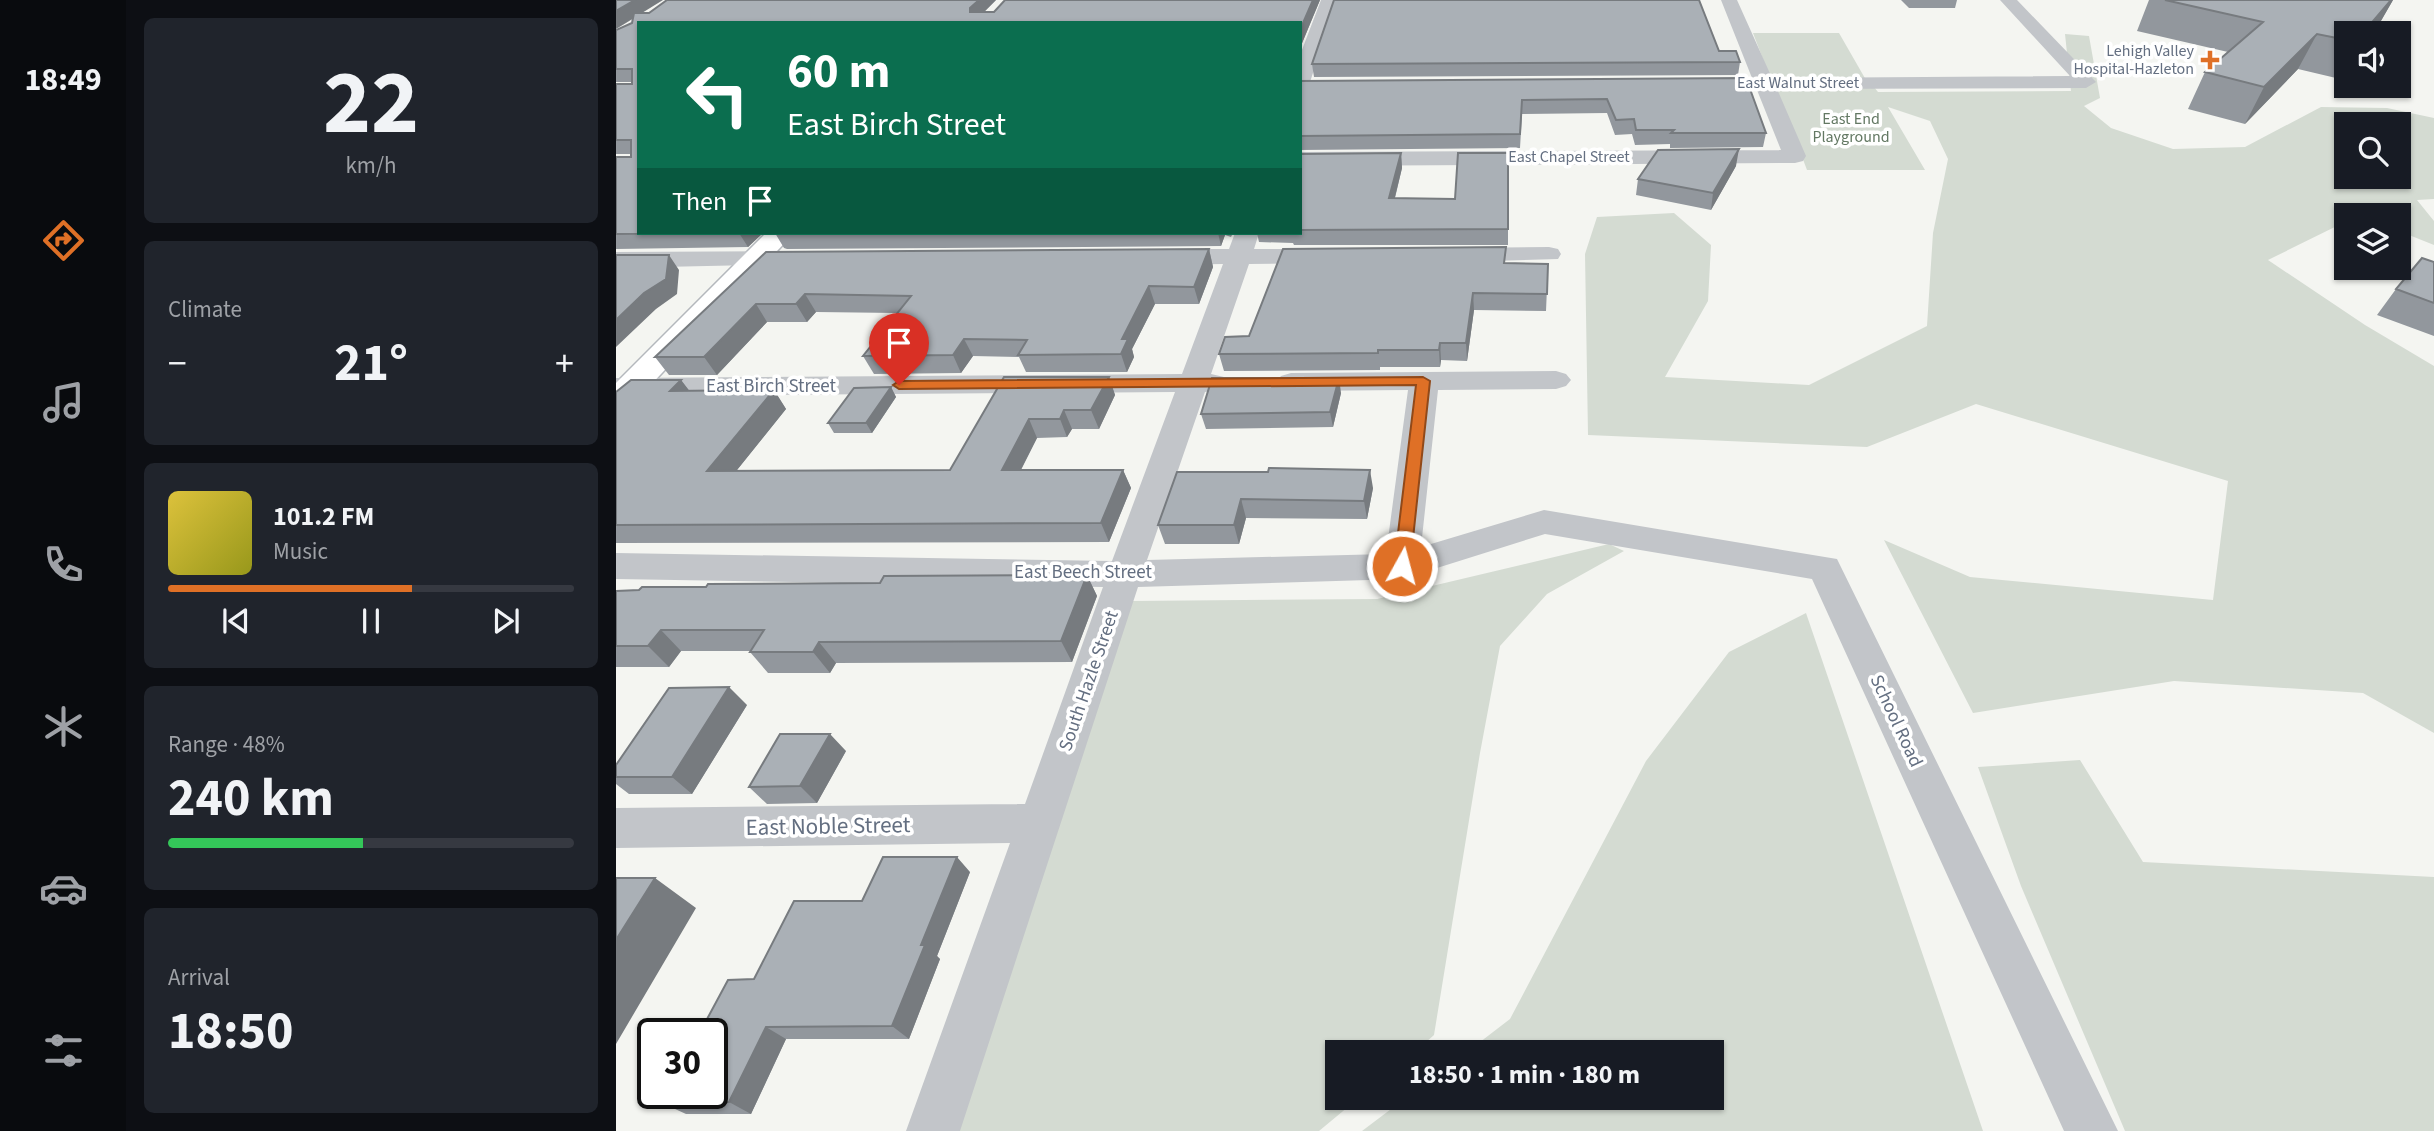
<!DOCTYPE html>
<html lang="en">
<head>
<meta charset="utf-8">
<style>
	body { margin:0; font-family:"Source Sans 3",sans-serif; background:#20242c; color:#f1f3f6; height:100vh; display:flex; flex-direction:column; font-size:26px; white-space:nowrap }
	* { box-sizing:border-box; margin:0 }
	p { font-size:23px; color:#9ea1a6 }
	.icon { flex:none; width:38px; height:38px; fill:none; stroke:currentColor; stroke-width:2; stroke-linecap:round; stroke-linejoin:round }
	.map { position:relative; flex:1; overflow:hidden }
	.side { display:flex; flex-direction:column; gap:18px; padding:18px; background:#0d0f14; width:490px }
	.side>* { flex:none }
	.guide { position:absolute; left:21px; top:21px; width:665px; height:214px; border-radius:0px; box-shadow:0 2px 5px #0004; background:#0b6e4f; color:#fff; overflow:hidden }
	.fabs { position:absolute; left:1718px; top:21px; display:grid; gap:14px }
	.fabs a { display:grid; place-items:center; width:77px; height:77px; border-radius:0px; background:#171b24; box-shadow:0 2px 5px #0004; font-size:35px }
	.speed { position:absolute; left:21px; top:1018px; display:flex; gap:14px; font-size:35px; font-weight:700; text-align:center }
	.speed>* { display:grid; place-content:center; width:91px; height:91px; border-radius:50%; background:#171b24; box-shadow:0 2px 5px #0004; line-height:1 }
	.speed .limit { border:4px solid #111; border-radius:10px; background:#fff; color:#111 }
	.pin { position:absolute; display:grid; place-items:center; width:60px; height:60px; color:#fff; margin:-72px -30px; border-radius:50% 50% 50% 0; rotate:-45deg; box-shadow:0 0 7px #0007 }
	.pin .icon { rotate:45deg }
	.me { position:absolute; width:77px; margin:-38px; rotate:7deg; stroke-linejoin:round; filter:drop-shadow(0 0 5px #0008) }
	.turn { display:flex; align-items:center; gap:24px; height:147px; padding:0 35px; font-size:32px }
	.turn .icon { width:91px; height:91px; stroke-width:2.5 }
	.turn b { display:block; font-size:49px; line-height:60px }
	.then { display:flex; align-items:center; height:66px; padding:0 35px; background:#0003; gap:14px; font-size:26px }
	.big { font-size:52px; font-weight:700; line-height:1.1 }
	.side .tile { flex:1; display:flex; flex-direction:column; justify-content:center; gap:10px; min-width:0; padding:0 24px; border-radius:10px; background:#20242c }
	.side .dial { align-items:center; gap:0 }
	.dial b { font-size:91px; line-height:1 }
	.song { display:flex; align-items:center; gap:21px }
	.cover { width:84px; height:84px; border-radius:10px; background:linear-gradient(135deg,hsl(50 70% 55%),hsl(60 70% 35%)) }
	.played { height:7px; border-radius:4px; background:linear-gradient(90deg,#df7026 60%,#363941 60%) }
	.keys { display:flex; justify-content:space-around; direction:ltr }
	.heat { display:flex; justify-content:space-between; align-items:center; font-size:38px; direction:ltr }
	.charge { height:10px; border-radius:5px; background:linear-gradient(90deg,#34c759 48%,#363941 0) }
	.trip { position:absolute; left:709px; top:1040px; width:399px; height:70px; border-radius:0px; background:#171b24; box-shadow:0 2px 5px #0004; font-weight:700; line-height:70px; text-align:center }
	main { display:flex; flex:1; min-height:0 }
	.tab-bar { display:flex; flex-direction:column; width:126px; justify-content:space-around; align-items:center; background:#090b0e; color:#9ea1a6 }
	.tab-bar .icon { width:49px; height:49px }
	.tab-bar .current { color:#df7026 }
	.tab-bar b { font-size:32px; color:#f1f3f6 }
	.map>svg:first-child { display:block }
</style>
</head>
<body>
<main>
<nav class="tab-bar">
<b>18:49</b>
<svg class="icon current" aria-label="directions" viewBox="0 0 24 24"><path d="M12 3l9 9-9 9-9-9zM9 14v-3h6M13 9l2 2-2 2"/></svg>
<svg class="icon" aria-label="music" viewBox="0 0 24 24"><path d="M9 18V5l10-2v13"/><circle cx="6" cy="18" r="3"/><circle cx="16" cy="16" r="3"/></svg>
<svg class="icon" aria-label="phone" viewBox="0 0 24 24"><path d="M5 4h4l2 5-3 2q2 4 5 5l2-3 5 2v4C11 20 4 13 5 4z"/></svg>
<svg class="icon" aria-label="climate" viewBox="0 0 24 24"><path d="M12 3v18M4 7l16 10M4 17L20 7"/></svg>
<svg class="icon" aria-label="car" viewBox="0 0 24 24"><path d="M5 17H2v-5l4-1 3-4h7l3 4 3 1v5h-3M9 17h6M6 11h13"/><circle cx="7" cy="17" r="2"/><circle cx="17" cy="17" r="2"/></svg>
<svg class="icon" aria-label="filters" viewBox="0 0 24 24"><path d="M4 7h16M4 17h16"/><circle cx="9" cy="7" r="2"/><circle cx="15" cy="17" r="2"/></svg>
</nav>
<section class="side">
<div class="tile dial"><b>22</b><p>km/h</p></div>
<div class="tile"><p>Climate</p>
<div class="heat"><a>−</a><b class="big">21°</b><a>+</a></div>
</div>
<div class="tile">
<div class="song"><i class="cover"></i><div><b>101.2 FM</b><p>Music</p></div></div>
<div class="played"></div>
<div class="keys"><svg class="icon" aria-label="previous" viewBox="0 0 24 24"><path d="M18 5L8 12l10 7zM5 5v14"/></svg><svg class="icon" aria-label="pause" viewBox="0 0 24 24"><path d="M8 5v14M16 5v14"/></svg><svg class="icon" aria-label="next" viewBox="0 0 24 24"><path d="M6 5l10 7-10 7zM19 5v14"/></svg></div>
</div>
<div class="tile"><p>Range · 48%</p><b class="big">240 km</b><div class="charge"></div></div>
<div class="tile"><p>Arrival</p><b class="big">18:50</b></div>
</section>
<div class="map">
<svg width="1818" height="1131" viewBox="0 0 1818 1131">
	<rect width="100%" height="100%" fill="#f4f5f1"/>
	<path fill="#d4dbd2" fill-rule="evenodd" d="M1137,33H1223L1250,80H1155Z
		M1449,34L1473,36L1484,98L1468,106L1495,128L1557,149L1629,147L1705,107L1771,108L1818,118V199L1801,200L1818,221V245L1783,231V215H1731V221L1652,260L1749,325L1818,366V733L1747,693L1558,681L1357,713L1268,540L1354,577L1597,600L1612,481L1360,404L1251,447L972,435L969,254L981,217L1058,213L1095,245L1092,301L1049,377L1193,385L1311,326L1317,233L1332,159L1314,121L1272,107L1309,170H1191L1160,88L1258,87L1262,92L1455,91ZM1731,124H1783V177H1731Z
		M993,544L1008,551L931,594L884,646L864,753L818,1035L799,1052H721V1097H744L703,1131H339L515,601L761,599Z
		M1190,613L1367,1131H746L791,1097H1096V1052H851L894,1019L1030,761L1113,652Z
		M1464,760L1527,862L1818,877V1131H1509L1405,886L1362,767Z"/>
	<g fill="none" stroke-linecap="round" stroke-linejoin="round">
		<defs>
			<path id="secondary" d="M150,233H178L12,409L0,412V383Z"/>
		</defs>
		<use href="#secondary" stroke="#b4b8bd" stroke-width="3"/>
		<path fill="#c2c5c9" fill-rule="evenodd" d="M705,0H721L694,82L684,88V55Z
			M1105,0H1121L1156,78L1454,76L1384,0H1401L1480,82L1470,88L1161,89L1190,156L1187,161L1179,163L684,166V152L1165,150L1141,90H1085L1075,84L1085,78H1136Z
			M619,233H643L638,249H710L719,251L722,256L719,261L710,263L633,264L595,374L608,377L613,383L608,389L589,392L531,560L770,554L792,390L675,391L665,388L660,382L665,376L675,373L940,371L950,374L955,380L950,386L940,389L822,390L805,547L928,510L1221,559L1502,1131H1448L1196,579L929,534L786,579L522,587L344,1131H290L394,843L0,848V808L409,804L487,587L0,579V553L496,561L559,392L0,396V378L566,374L607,264L546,265L537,262L533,257L537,252L546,249H613Z
			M933,247L942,249L945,254L942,259L843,262L834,260L831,255L834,250L843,248Z
			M171,251L180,254L184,259L180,264L0,268V252Z"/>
		<use href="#secondary" fill="#fff" fill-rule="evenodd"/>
	</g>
	<path fill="#92979d" d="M380,0L368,12H378L389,0H704L684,48V23H23V233H147L132,247L0,249V157H15V154H0V84H16V82H0V30L16,23L17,18L0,29L26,13Z
		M1285,0H1341L1339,8H1293Z
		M1533,0H1777L1762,26L1756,33H1731V64L1720,78L1682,69L1629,124L1572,109L1589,72L1612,52L1521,31Z
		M1103,51L1124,62L1122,75L698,77L696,64Z
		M1130,78L1150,133L1147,147L1054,148V144L1019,145L1016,134L999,135L991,113L906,114L904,148L684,150V81Z
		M785,153L786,168L779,198L839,199L892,153V245H678L677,243L643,242L641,233H684V154Z
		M1120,166L1095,210L1020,195L1022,179Z
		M159,233H617L615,237L609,235L605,246L171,249L168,248Z
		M593,249L597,267L583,304H539L516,349L518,357L511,372H410L403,357L357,356L345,373L258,374L247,356L281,313L200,312L191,322H151L101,375H53L39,357L150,252Z
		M1818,262V336L1761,315L1780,289Z
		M890,263L932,264L930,311L858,310L851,361L825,360L824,367H764V370L608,371L603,354L633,336Z
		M388,377H493L499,395L483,429H456L451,437L421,438L405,470H507L515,488L493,542L0,543V392L65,380L73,391L158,390L170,409L120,471L334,470Z
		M275,387L280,397L256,433H218L212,423Z
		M725,393L717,427L590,429L585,414Z
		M561,472L757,488L751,519L630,518L623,544H549L542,525Z
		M471,575L481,596L456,662L220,663L214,673H152L134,652L135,651H65L53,667H0V591L23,590L90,587L264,583Z
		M131,705L76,794H13L0,784V765Z
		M230,751L201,803L151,804L133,787Z
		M354,872L321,956L324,959L293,1039H170L135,1114H70L46,1103L138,979L246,901Z"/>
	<path fill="#777b7f" d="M19,0H47L0,29V11Z
		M363,0H380L359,21L354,12V8Z
		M697,0H704L684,48V30Z
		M1775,0H1777L1762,26L1756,33H1747Z
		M1701,34L1682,69L1629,124L1648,87Z
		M1731,58V64L1720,78Z
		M1123,149L1120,166L1095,210L1097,193Z
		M785,153L786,168L775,213L773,198Z
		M123,233H147L132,247Z
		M602,233H609V235L605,246Z
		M593,249L597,267L583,304L578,287Z
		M53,255L63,270L61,294L40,309L0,347V320Z
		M533,286L539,304L516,349L518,357L511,372L505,354L506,339Z
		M857,293L858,310L851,361L850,343Z
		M189,294L200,312L191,322L180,304Z
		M140,304L151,322L101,375L88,357Z
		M348,339L357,356L345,373L337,355Z
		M824,343L825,360L824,367L823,350Z
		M493,377L499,395L483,429L475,410Z
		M723,378L725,393L717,427L714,412Z
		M65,380L79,398L54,391Z
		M275,387L280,397L256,433L250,423Z
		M158,390L170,409L105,490L91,471Z
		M448,410L456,429L451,437L444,419Z
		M413,419L421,438L395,489L386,470Z
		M507,470L515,488L493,542L485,523Z
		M754,470L757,488L751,519L748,501Z
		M625,499L630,518L623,544L618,525Z
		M471,575L481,596L456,662L445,641Z
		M45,630L65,651L53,667L32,646Z
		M203,642L220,663L214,673L197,652Z
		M113,687L131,705L76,794L56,777Z
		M214,734L230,751L201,803L184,786Z
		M341,857L354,872L321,956L324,959L293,1039L276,1026L305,945Z
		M39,878L80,908L0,1044V940Z
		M150,1027L170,1039L135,1114L113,1102Z"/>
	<path fill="#aab0b6" stroke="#777b7f" stroke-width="2" d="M0,0H19L0,11Z
		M51,0H363L354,8V12H378L389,0H697L684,30V23H23V233H75L0,234V157H15V140H0V84H16V69H0V30L16,23L18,13H33Z
		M718,0H1083L1103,51H1120L1124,62L696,64Z
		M1549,0H1775L1747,33H1731V40L1701,34L1648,87L1589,72L1647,22Z
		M1130,78L1150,133H1055L1058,130H1020L1018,119L1000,120L991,99L906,100L904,134L684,136V81Z
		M1123,149L1097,193L1022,179L1042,150Z
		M785,153L773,198L839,199L842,153H892V229L684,230V154Z
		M890,247L888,263L932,264L931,294L857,293L850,343H824L823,350H762V353L603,354L609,337L633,336L667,249Z
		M593,249L578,287L533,286L506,339H512L505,354L402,355L411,340L348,339L337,355L247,356L295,296L189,294L180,304H140L88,357H39L150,252Z
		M0,255H53L50,279L28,293L0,320Z
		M1806,258L1818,262V303L1780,289Z
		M388,377H493L475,410H448L444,419H413L386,470H507L485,523L0,525V392L15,380H65L54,391L158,390L91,471L334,470Z
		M596,378H723L714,412L585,414Z
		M275,387L250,423H212L238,388Z
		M653,468L754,470L748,501L625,499L618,525H542L561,472H652Z
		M471,575L445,641L203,642L197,652H134L148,630H45L32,646H0V591L23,590L26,587H90L92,584L264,583L268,576Z
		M113,687L56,777H0V765L53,688Z
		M164,734H214L184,786L133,787Z
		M267,857H341L305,945H309L276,1026L150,1027L113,1102L46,1103L51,1094H96V1034H83L112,980L138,979L178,901H246Z
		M0,878H39L0,940Z"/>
	<path fill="#df7026" stroke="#914919" stroke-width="2" d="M807,377L814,381L794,566L786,572L778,566L800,385L283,389L277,385L283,381Z"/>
	<path fill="#df7026" stroke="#fff" stroke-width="2.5" d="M1590.5 49.5h7v7h7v7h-7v7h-7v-7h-7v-7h7z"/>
	<g text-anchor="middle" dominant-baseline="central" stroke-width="7" stroke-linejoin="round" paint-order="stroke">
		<g font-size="16" fill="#646f81" stroke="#fff" text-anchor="end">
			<text x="1578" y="51">Lehigh Valley<tspan x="1578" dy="18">Hospital-Hazleton</tspan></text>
		</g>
		<g font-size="16" fill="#646f81" stroke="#fff">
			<text x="1182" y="83">East Walnut Street</text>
			<text x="953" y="157">East Chapel Street</text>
		</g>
		<g font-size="16" fill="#637863" stroke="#fff">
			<text x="1235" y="119">East End<tspan x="1235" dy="18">Playground</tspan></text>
		</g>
		<g font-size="19" fill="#646f81" stroke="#fff">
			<text x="155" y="386">East Birch Street</text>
			<text x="467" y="572">East Beech Street</text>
			<text transform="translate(473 681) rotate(-71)">South Hazle Street</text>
			<text transform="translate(1280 721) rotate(65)">School Road</text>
		</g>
		<g font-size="23" fill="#646f81" stroke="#fff">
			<text transform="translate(212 826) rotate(-1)">East Noble Street</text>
		</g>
	</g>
</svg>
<div class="fabs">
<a><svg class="icon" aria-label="sound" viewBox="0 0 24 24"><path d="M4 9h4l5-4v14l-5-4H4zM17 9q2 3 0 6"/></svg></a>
<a><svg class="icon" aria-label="search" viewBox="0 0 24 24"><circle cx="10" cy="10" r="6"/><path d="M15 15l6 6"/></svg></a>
<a><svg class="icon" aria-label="layers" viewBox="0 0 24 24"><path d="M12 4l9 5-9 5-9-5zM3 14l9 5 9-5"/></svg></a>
</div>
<div class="speed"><div class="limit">30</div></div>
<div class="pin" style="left:283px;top:385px;background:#d93025"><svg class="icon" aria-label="arrive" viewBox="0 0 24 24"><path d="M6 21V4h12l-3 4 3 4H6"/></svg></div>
<svg class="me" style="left:786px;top:566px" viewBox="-20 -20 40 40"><circle r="17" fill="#df7026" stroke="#fff" stroke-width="3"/><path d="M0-11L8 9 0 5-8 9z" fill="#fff"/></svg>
<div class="trip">18:50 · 1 min · 180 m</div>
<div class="guide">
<div class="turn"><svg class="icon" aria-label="left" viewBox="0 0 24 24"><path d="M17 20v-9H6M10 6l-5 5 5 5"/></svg><div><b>60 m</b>East Birch Street</div></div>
<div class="then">Then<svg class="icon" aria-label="arrive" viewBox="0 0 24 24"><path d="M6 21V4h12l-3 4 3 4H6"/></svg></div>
</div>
</div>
</main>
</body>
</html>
